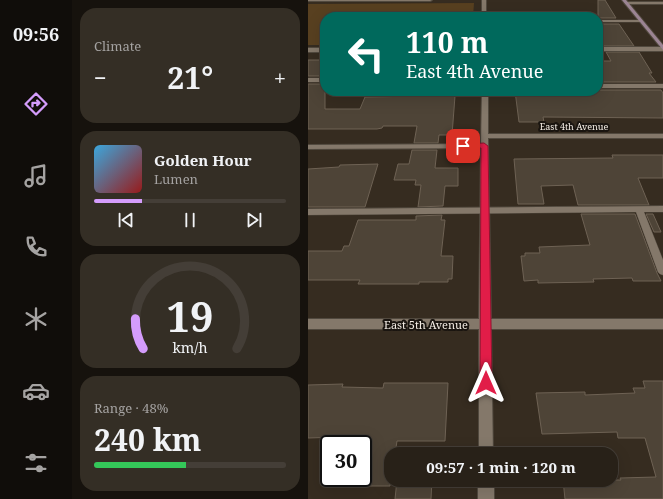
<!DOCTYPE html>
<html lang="en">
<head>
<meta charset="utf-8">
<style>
	body { margin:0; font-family:"Noto Serif",serif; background:#342e25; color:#f1f3f6; height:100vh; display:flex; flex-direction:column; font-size:15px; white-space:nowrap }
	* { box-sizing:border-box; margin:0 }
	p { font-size:13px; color:#a5a3a2 }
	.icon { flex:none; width:22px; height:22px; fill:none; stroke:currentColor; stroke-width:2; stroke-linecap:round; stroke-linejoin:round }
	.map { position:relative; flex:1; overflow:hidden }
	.panel { display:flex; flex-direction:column; gap:8px; padding:8px; background:#16120d; width:236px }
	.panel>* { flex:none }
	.guide { position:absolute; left:12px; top:12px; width:283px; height:84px; border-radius:16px; box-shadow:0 4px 16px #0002,0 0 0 1px #443e37; background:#00695c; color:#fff; overflow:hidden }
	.speed { position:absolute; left:12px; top:435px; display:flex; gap:8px; font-size:20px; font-weight:700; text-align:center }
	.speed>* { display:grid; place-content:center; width:52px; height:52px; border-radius:50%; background:#282118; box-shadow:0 4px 16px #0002,0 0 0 1px #443e37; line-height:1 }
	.speed .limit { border:2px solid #111; border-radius:6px; background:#fff; color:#111 }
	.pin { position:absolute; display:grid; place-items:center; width:34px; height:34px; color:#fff; margin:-17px; border-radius:8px; box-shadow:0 2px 6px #0006 }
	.me { position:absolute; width:44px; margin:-22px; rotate:0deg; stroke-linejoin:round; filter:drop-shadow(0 0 3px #0008) }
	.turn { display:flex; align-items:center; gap:14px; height:84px; padding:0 20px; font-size:18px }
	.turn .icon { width:52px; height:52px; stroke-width:2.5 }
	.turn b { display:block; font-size:28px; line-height:34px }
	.big { font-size:30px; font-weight:700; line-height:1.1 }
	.panel .widget { flex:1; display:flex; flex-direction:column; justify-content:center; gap:6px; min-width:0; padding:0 14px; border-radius:16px; background:#342e25 }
	.panel .dial { align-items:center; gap:0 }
	.dial svg { height:104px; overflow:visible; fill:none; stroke:#443e37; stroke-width:7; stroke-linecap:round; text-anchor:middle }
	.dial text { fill:#f1f3f6; stroke:none }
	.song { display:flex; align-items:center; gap:12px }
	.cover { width:48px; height:48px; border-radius:6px; background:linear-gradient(135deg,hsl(200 70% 55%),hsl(0 70% 35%)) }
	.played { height:4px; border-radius:2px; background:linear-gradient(90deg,#d49cfc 25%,#443e37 25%) }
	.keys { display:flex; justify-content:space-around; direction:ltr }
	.heat { display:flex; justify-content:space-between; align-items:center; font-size:22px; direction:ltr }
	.charge { height:6px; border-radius:3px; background:linear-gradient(90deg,#34c759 48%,#443e37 0) }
	.trip { position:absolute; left:76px; top:447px; width:234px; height:40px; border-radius:16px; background:#282118; box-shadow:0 4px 16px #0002,0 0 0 1px #443e37; font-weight:700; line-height:40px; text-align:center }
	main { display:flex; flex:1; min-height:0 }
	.dock { display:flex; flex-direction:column; width:72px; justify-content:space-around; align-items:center; background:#100d0a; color:#a5a3a2 }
	.dock .icon { width:28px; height:28px }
	.dock .selected { color:#d49cfc }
	.dock b { font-size:18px; color:#f1f3f6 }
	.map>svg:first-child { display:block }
</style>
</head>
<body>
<main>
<nav class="dock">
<b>09:56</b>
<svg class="icon selected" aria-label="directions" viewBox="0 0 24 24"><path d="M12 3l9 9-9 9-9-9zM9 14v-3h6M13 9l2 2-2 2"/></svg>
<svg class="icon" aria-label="music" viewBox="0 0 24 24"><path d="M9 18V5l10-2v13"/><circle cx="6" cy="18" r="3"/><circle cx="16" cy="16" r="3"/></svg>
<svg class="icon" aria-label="phone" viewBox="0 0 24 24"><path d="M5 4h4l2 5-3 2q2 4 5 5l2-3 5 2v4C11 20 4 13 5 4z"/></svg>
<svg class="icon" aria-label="climate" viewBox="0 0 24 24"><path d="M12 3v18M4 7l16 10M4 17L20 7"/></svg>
<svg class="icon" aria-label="car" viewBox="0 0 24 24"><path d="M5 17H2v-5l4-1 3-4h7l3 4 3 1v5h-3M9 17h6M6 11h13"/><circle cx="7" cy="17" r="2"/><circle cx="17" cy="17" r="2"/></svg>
<svg class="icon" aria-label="filters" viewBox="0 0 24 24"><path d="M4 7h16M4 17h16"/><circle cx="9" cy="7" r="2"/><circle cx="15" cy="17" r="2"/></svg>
</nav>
<section class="panel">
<div class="widget"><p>Climate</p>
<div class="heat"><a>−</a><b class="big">21°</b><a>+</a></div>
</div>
<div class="widget">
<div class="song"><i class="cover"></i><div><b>Golden Hour</b><p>Lumen</p></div></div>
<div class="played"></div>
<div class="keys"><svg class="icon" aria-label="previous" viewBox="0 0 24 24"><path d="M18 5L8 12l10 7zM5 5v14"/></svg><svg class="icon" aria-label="pause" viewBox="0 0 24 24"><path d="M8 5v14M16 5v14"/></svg><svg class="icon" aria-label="next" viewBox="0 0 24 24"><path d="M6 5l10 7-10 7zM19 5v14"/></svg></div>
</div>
<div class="widget dial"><svg viewBox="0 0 100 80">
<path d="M14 69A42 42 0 1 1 86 69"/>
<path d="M14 69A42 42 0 0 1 8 46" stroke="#d49cfc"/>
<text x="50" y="56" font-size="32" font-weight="700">19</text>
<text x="50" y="72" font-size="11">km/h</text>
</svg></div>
<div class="widget"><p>Range · 48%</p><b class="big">240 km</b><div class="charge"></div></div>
</section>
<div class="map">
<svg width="355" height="499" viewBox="0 0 355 499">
	<rect width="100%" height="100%" fill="#362c20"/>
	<path fill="#584020" d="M166,3L165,17H17V45H0V4Z"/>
	<path fill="#4e4437" stroke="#6e6254" d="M290,0H297L308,18H290Z
		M290,24H311L326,46H295L290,36Z
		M298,52H331L344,73H341L348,82H290V61H303Z
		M0,60H17V76H0Z
		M0,84H17V109H52L57,97L115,96L116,91H145V96H147L144,135H131L130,143H106L109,126H75L74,128L69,129H0Z
		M290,90H353L355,93V118L235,117L236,122H211L207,91H290Z
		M104,150H129L127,168H150V186H137L135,206L110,207L113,185H107L108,180H86L90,164H101Z
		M304,155H355V178H330L341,205H270L265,185L233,186L236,204H210L206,159L305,158Z
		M70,164L57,207H0V169L31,167L32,165Z
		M273,214H327L349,273L353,281H325L324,278L285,279L286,282L230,283V280L216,281L213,256H217V253H232L231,247L282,245Z
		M338,214H345L353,232H346Z
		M134,215L133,220H137L133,256H145L144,279H140V282H111V284H50L52,280H0V251H34L36,246H41L50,220H108V216Z
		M335,381H355V499H257L255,480H313L312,478L348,477L337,438H310L309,432L234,434L228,393L277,392V395L327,393L325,388H337Z
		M76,383H140L137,441H89L87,454H83L82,486H56L59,473H55V444H29L31,437L0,438V385L35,384L34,387L75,388Z
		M89,480H124L123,499H87Z"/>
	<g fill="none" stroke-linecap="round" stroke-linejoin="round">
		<defs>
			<path id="service" d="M290,20H333L335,21L333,22H290Z
				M0,78H17V82H0Z
				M290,84H355V88H290Z
				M355,206V212H336L355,260V275L352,274L350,272L328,212L0,215V209Z"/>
			<path id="minor" d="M0,0H124L122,1H0Z
				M174,0H178V17H174Z
				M316,2H355V4H318Z
				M290,47H355V51H290Z
				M0,48H17V52H0Z
				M174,91H180V134H355V138H180L183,319H355V329H183L185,454H171V329H0V319H171L173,148L0,149V145L173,144Z
				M170,480H186V499H170Z"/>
			<path id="secondary" d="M314,0H318L355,45V50Z"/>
		</defs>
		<use href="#service" stroke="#51493e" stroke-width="1"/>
		<use href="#minor" stroke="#51493e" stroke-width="2"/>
		<use href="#secondary" stroke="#51493e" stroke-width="2"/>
		<use href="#service" fill="#84786a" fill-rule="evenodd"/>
		<use href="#minor" fill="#84786a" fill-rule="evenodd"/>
		<use href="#secondary" fill="#9b8493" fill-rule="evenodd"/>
	</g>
	<path fill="#e11d48" stroke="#92132f" d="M176,143L180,146L184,383L182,387L178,389L174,387L172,383L173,148H155L151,146L155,144Z"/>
	<g text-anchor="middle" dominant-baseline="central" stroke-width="4" stroke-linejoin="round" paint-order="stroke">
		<g font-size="9" fill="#f6efe7" stroke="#1a1510">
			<text x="266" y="126">East 4th Avenue</text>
		</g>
		<g font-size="11" fill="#f6efe7" stroke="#1a1510">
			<text x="118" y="324">East 5th Avenue</text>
		</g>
	</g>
</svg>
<div class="speed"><div class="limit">30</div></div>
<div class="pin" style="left:155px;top:146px;background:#d93025"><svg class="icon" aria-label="arrive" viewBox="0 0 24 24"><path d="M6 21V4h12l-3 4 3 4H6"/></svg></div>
<svg class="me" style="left:178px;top:383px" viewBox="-20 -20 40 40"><path d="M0-17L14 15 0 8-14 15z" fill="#e11d48" stroke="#fff" stroke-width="4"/></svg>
<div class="trip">09:57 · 1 min · 120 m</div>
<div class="guide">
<div class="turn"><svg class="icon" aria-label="left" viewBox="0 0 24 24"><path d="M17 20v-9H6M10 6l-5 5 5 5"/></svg><div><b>110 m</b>East 4th Avenue</div></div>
</div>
</div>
</main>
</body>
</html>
